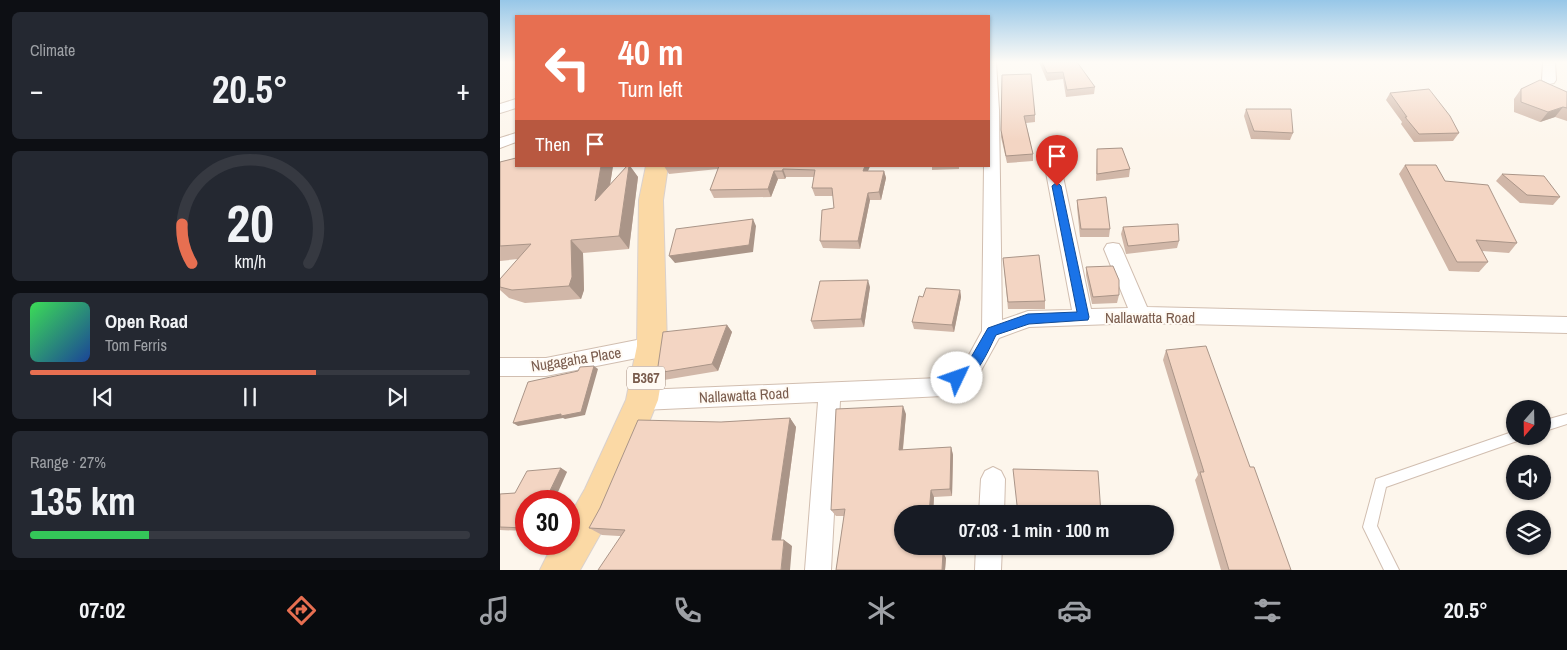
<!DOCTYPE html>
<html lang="en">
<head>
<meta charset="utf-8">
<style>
	body { margin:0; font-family:"Archivo Narrow",sans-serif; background:#242831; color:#f1f3f6; height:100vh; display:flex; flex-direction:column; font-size:19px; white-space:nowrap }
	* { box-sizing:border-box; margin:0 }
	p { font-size:16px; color:#9ea1a6 }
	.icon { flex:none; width:28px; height:28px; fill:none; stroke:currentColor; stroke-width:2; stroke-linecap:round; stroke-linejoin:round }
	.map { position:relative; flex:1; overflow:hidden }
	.sheet { display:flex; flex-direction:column; gap:12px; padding:12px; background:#0d0f14; width:500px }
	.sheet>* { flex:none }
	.banner { position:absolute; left:15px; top:15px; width:475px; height:152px; border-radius:0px; box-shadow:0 1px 4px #0004; background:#e76f51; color:#fff; overflow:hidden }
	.needle { width:32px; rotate:200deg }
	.buttons { position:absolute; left:1006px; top:400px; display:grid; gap:10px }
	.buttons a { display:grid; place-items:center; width:45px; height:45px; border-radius:50%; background:#171b24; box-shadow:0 1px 4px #0004; font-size:25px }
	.speed { position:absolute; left:15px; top:490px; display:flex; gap:10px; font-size:25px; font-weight:700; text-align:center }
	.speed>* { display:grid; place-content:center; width:65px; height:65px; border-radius:50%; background:#171b24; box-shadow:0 1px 4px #0004; line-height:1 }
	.speed .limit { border:8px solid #d22; background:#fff; color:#111 }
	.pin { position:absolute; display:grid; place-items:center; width:42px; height:42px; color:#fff; margin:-51px -21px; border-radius:50% 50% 50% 0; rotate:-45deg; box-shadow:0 0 5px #0007 }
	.pin .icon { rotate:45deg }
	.me { position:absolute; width:55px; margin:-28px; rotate:48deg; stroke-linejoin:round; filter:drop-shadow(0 0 4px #0008) }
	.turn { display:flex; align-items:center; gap:18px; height:105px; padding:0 20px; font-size:22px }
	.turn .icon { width:65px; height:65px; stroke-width:2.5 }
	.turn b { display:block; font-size:35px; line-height:42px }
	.then { display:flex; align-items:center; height:48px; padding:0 20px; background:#0003; gap:10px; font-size:19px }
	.big { font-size:38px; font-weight:800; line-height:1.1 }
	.sheet .tile { flex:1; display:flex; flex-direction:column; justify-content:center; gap:8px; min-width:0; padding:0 18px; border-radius:8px; background:#242831 }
	.sheet .dial { align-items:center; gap:0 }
	.dial svg { height:130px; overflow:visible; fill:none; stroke:#363941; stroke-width:7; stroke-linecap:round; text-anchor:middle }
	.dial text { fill:#f1f3f6; stroke:none }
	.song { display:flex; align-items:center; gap:15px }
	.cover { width:60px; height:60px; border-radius:8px; background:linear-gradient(135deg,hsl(130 70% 55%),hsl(220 70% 35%)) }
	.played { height:5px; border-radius:2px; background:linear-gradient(90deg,#e76f51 65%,#363941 65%) }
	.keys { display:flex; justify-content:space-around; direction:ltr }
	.heat { display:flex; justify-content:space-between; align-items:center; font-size:28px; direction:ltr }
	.charge { height:8px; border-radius:4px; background:linear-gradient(90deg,#34c759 27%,#363941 0) }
	.trip { position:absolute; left:394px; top:505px; width:280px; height:50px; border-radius:25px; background:#171b24; box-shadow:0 1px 4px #0004; font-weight:800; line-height:50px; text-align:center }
	.tab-bar { display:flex; height:80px; justify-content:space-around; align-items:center; background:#090b0e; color:#9ea1a6 }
	.tab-bar .icon { width:35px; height:35px }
	.tab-bar .active { color:#e76f51 }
	.tab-bar b { font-size:22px; color:#f1f3f6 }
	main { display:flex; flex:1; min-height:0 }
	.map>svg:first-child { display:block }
</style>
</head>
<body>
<main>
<section class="sheet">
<div class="tile"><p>Climate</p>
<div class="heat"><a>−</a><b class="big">20.5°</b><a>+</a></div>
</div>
<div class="tile dial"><svg viewBox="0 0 100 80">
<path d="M14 69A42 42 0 1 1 86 69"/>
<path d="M14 69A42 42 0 0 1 8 45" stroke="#e76f51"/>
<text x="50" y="56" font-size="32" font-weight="700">20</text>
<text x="50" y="72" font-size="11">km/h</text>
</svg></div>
<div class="tile">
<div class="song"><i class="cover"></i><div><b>Open Road</b><p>Tom Ferris</p></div></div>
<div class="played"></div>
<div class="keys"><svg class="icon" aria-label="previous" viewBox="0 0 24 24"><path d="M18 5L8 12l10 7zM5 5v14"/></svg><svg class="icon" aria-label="pause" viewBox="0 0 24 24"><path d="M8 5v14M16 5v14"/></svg><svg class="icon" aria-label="next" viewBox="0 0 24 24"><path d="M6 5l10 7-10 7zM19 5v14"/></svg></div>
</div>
<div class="tile"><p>Range · 27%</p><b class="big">135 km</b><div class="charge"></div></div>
</section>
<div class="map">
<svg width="1067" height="570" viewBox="0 0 1067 570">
	<rect width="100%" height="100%" fill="#fdf6ec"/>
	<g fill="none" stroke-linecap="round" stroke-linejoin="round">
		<defs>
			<path id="lane" d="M1067,414V424L1042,432V421Z
				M1015,431V436H1022L1020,440L886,487L877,526L899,570H884L863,527L876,479Z"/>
			<path id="street" d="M489,62H496L499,110L502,320L528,311L572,310L545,167L548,164H558L561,167L591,309L628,308L604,249L607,244L613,243L619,244L622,249L647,307L1067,317V333L641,323L529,327L499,338L478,376L443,396L340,401L331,570H305L318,402L142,410L134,407L131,400L134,393L142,390L440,378L464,364L482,331L484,166H489Z
				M1043,62H1055L1056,80L1054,83L1049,84L1042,80Z
				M16,99V108L0,113V104Z
				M16,133V142L0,148V138Z
				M152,337L159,340L162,346L159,352L152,355L46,376H0V358H46Z
				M493,467L501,471L505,479L504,514H479L481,479L485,471Z
				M476,546H502L501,570H475Z"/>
			<path id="primary" d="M146,166H168L163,200L167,346L158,400L111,515L80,570H40L53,544H69V517L85,489L126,400L137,346L139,200Z"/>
		</defs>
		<use href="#lane" stroke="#d1beb0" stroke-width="2"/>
		<use href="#street" stroke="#d1beb0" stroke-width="2"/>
		<use href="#primary" stroke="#dad1cd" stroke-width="2"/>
		<use href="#lane" fill="#fff" fill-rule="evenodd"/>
		<use href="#street" fill="#fff" fill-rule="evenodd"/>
		<use href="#primary" fill="#fbd9a5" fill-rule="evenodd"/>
	</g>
	<path fill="#d1b7a8" d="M539,62H577L595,87L594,94L566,97L563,79L547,81Z
		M502,75L535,115V122L526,123L533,154V161L507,163L501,137Z
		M1021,89L1067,92V121L1055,117L1040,122L1014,112V99Z
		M890,93L959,133L953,141L914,142L901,124L902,122L886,100Z
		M746,109L793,133L790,140L751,139L744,116Z
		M597,149L630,169L629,177L596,181Z
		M0,162L16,166H113L110,185L127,166H130L138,177L129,249L83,253L84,290L81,299L25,303L9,298L0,290V279L18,259L0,261Z
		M905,165L945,181L1017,243L1009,253L982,251L988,262L979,272L949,271L899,174Z
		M164,166H370L368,171H384L386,178L381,200H370L360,249L323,248L320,241L334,208L333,196H315L312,188L314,177H286L285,179H278L271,197L214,198L210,190L218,169L169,174Z
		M432,166H459V169L432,170Z
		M1002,174L1060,197L1053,205L1020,203L996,181Z
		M577,200L610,229L609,237H580L577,207Z
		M623,227L679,241L677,248L626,254L621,234Z
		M503,258L545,301V309H508Z
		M586,267L619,295L617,303L592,304L586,275Z
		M370,287L364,327L314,329L311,321Z
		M460,290L461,297L454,332L414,329L412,322L423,297Z
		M227,325L232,332L218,371L164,380L157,373Z
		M666,350L750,467L791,570H721L695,480L698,475L663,360Z
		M406,414L403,450L451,447L453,455L452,496L434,497L433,514H402V546H431L430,553L446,558L445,570H336L344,516H336L331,510Z
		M290,418L296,427L281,540H284L292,546L102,535L89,528L221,422Z
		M61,468L67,472L26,501V531L0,530V494L15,493Z"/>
	<path fill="#aa9588" d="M1063,107L1055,117L1040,122L1048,112Z
		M101,166H113L105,215L95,201Z
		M129,166H130L138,177L129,249L119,236Z
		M365,166H370L365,178L363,171Z
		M283,169L286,177L285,179L282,171Z
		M274,171L278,179L271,197L268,189Z
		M384,171L386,178L381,200L379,192Z
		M368,193L370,200L360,249L358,241Z
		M253,219L256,226L253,252L175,263L169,256Z
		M71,240L83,253L84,290L81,299L69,286Z
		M368,280L370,287L364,327L361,319Z
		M460,290L461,297L454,332L452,325Z
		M227,325L232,332L218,371L212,364Z
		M94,366L98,369L85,415L65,419L63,418L18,426L13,423Z
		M403,406L406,414L402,457L399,450Z
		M290,418L296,427L280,547L272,540Z
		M451,447L453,455L452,496L450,489Z
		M61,468L67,472L54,501H45Z
		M431,490L434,497L433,514H429Z
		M284,540L292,546L290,570H281Z
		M427,546H431L430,559L427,553Z
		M443,552L446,558L445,570H442Z"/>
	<path fill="#f3d5c3" stroke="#aa9588" d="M542,62H577L595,87L567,90L563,72L547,73Z
		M531,74L535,115L524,116L533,154L506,156L501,130L502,75Z
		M1040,80L1067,92V108L1063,107L1048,112L1021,102V89Z
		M929,89L950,116L959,133L919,134L905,117H907L890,93Z
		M746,109H791L793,133L754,131Z
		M622,148L630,169L597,174V149Z
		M16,158V166H101L95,201L127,166H129L119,236L71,240L72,277L69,286L12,290L0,287V279L31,244L0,246V162Z
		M905,165H936L945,181L988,185L1017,243L976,240L988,262H957Z
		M219,166H365L363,171H384L379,192L368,193L358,241H320L322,210L334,208L332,188H312L315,170L283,169L282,171H274L268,189L210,190Z
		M1002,174L1044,176L1060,197L1027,195Z
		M606,197L610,229H581L577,200Z
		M253,219L249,245L169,256L176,229Z
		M678,224L679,241L628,246L623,227Z
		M539,255L545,301L508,302L503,258Z
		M613,266L619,280V295L593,297L586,267Z
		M368,280L361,319L311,321L320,281Z
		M426,288L460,290L452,325L412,322L419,296L423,297Z
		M227,325L212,364L157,373L163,332Z
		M706,346L750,467H754L791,570H729L700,472H704L666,350Z
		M94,366L81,412L61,416V414L13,423L28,382L78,371L80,367Z
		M403,406L399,450L451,447L450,489L431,490L429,514H402V546H427V553L443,552L442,570H336L345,509L331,510L336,409Z
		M290,418L272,540H284L281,570H98L125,530L89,528L100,508L138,420L221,422Z
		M61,468L45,501H26V528L0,527V494L15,493L27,471Z
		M513,469L598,471L601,514H518Z"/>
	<linearGradient id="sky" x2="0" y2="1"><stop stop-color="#97c7e8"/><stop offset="0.44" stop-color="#fefbf6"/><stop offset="1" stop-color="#fefbf6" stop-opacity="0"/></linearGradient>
	<rect width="1067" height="141" fill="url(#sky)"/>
	<path fill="#1a73e8" stroke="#114b97" d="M557,182L561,186L589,317L588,320L529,324L496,335C489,349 473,389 453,382L451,378L453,374L466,366L488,328L528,314L577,312L552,186Z"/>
	<g text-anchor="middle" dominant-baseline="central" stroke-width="4" stroke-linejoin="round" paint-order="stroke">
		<rect fill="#fffaf3" stroke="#a28b7f" stroke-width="1" x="127" y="366.5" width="38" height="23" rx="4"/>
		<g font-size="14" font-weight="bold" fill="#7a5c4d">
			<text x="146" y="378">B367</text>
		</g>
		<g font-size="15" fill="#7a5c4d" stroke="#fffaf3">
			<text x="650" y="317">Nallawatta Road</text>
			<text transform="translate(76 359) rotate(-9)">Nugagaha Place</text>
			<text transform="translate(244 395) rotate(-3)">Nallawatta Road</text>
		</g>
	</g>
</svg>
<div class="buttons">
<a><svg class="needle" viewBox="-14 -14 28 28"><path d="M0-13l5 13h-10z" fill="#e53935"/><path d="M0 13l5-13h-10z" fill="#9ea1a6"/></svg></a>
<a><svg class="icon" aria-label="sound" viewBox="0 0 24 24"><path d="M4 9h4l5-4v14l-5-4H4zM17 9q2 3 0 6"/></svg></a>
<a><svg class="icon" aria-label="layers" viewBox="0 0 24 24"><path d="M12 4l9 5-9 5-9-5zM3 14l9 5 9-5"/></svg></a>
</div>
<div class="speed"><div class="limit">30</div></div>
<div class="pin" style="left:557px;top:186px;background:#d93025"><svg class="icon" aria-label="arrive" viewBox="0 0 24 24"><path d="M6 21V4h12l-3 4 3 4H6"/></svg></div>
<svg class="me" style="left:457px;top:378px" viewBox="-20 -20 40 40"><circle r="19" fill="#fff"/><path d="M0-13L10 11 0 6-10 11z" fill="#1a73e8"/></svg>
<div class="trip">07:03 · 1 min · 100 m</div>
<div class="banner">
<div class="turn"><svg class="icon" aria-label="left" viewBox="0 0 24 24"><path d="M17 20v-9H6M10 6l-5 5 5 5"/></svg><div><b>40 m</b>Turn left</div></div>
<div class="then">Then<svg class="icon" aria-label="arrive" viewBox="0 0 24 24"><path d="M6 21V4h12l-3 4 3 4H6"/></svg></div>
</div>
</div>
</main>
<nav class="tab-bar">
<b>07:02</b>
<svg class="icon active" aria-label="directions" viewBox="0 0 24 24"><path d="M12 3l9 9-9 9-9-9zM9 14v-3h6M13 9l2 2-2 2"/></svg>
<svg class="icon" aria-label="music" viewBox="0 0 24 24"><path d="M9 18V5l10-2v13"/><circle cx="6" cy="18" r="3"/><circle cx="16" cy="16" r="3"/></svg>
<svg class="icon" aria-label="phone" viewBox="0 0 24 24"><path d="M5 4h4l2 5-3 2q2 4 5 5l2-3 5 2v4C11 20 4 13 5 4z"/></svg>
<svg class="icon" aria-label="climate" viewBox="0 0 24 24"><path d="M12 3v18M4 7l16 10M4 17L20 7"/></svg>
<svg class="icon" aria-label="car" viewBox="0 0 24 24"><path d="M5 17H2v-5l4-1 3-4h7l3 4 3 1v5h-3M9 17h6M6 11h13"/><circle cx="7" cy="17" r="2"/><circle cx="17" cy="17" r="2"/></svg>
<svg class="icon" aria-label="filters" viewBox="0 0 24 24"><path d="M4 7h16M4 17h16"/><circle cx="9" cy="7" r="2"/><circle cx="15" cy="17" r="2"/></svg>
<b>20.5°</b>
</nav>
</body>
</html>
